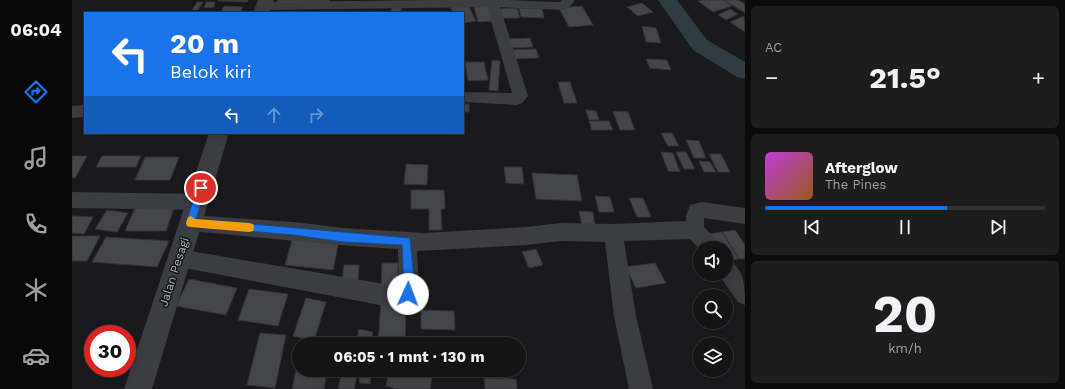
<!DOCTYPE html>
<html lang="id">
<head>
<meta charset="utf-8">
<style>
	body { margin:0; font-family:"Work Sans",sans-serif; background:#1d1d1e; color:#f1f3f6; height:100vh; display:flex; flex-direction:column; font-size:15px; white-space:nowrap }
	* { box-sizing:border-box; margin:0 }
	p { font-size:13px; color:#9d9ea0 }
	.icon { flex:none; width:22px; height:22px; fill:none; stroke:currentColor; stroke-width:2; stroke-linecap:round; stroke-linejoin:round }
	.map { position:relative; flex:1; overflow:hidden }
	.sheet { display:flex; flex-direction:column; gap:6px; padding:6px; background:#0b0b0c; width:320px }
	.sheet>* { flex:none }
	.top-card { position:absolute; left:12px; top:12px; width:380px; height:122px; border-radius:0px; box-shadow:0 4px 16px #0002,0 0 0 1px #333334; background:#1a73e8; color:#fff; overflow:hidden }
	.buttons { position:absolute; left:621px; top:241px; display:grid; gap:8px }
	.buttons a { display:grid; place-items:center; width:40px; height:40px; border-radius:50%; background:#141415; box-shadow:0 4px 16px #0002,0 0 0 1px #333334; font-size:20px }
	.speed { position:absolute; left:12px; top:325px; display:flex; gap:8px; font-size:20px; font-weight:700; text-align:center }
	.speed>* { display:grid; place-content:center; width:52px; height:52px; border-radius:50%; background:#141415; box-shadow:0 4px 16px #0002,0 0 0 1px #333334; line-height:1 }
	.speed .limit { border:6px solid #d22; background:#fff; color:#111 }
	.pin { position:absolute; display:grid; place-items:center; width:34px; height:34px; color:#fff; margin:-17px; border:2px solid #fff; border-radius:50%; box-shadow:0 1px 4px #0007 }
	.me { position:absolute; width:44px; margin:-22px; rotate:2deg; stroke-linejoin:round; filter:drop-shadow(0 0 3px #0008) }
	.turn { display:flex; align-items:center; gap:14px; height:84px; padding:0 20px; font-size:18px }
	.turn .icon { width:52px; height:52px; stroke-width:2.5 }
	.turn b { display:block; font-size:28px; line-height:34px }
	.lanes { display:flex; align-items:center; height:38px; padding:0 20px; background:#0003; justify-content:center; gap:20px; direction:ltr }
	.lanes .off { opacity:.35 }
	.big { font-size:30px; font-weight:700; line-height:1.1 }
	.sheet .tile { flex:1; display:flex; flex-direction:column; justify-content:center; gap:6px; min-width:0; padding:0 14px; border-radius:6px; background:#1d1d1e }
	.sheet .dial { align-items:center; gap:0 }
	.dial b { font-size:52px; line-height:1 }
	.song { display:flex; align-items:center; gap:12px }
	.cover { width:48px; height:48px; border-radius:6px; background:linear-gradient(135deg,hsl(290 70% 55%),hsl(30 70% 35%)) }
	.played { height:4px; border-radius:2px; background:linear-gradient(90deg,#1a73e8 65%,#333334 65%) }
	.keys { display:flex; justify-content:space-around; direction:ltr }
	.heat { display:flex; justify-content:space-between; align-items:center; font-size:22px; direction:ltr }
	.trip { position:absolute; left:220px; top:337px; width:234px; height:40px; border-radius:20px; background:#141415; box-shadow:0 4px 16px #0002,0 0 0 1px #333334; font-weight:700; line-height:40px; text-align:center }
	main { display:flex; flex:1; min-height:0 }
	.tabs { display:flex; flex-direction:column; width:72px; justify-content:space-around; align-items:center; background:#080808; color:#9d9ea0 }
	.tabs .icon { width:28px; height:28px }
	.tabs .current { color:#1a73e8 }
	.tabs b { font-size:18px; color:#f1f3f6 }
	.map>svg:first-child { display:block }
</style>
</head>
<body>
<main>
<nav class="tabs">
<b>06:04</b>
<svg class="icon current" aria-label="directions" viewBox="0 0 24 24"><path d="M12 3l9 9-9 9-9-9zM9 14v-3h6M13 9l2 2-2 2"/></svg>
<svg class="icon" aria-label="music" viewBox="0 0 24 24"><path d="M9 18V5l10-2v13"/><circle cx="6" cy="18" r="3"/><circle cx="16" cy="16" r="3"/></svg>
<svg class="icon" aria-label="phone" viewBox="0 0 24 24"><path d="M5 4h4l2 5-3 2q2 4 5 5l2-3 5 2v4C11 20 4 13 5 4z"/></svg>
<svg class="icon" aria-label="climate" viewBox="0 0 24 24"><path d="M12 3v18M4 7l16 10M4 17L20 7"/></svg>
<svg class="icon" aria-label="car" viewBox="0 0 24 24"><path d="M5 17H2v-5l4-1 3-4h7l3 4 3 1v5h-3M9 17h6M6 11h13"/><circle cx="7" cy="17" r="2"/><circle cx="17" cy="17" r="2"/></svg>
</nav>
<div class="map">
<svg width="673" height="389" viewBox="0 0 673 389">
	<rect width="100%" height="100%" fill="#1a1a1c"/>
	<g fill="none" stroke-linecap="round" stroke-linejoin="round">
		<path fill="#2f3c41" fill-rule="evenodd" d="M586,0H605L635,40L673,62V79L665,77L621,50Z"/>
	</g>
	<path fill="#444549" stroke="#343438" d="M147,0H176L175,2L146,1Z
		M206,0H257V4L205,3Z
		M630,0H651L660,6L641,12L626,1Z
		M652,0H666L673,4V13Z
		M125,2H131L126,10H120Z
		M134,2H143L142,7L132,8Z
		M570,3L581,12L566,16L555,7Z
		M396,5L404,21L391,23V13H381L378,7Z
		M152,6L171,7L168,13L149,12Z
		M417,6L422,21L406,22L402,7Z
		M510,6L521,25L497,27L487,8Z
		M319,8H329V12H319Z
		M445,8L448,18H427L425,9Z
		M447,8L470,9L472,18L449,17Z
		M658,9L666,14L654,20L646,15Z
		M672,16L673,32L658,22Z
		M570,26L584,28L589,43L574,42Z
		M458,38L461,47L436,48L433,39Z
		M464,49L467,58L438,59L436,50Z
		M574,59L595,60L599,70L578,68Z
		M420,60L428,61L426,91L417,90Z
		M393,62H412L416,80L396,81Z
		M486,82H498L505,103H492Z
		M391,104H397V112H391Z
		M514,110L524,111L527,120H517Z
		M541,111L556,112L563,130H548Z
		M517,121H537L541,130H520Z
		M589,133H600L607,146H596Z
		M614,140L627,141L634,158H622Z
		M589,152L601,153L608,172L596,171Z
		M604,152H614L623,169H612Z
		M637,154H649L658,172H646Z
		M0,156H15L3,178H0Z
		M30,156H69L64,167H24Z
		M73,157H107L98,180H63Z
		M627,161L638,162L644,172H632Z
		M334,164L356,165L355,185L332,184Z
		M432,167H450L452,184L434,183Z
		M460,173L505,175L510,201L464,199Z
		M339,190H372L373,209H369L370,230H357V209H339Z
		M523,196L538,197L542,212H527Z
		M557,198H571L579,217H565Z
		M63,208H102L94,231H53Z
		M35,210L56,213L45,232L23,229Z
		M507,211L521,212L523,229L510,227Z
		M0,216L21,217L12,234L0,233Z
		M663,230L673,245V259H667L650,232Z
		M650,232L667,259L654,261V248H644L636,234Z
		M0,236H28L15,261H0Z
		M34,237L97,241L85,267L20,262Z
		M221,237L267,241L261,270L213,265Z
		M464,249L471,265L457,268L450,252Z
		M310,263H326V287H309Z
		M583,263L594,283L564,288L554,267Z
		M272,265H287L286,281H270Z
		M117,279L165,288L154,315L104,306Z
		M177,289L216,294L206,326L166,320Z
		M234,298L254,302L242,341L221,336Z
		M309,302L334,303L333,344H306Z
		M349,310L382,311L383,330L349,329Z
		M287,329L301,332L299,344H284Z
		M188,333L214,335L203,388L175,385Z
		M227,355V370H255L252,389H220Z
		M270,370H286L282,389H266Z
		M289,370L300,371L298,384L287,383Z
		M317,370H349L361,373L358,389H325L314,386Z
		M412,378L444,379L445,389H413Z"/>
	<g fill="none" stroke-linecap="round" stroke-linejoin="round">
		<path fill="#3b3d41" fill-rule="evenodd" d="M365,0H435L481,2H488L490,0H502V2L495,9L491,10L428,7L456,96L450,103L445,105L391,102V92L440,93L415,7L192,10L188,9L186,6L188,3L192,2Z
			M13,105V117L0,118V106Z
			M0,192L125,194L131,196L134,202L131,208L125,210L0,208Z
			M630,202L673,208V224L632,218V227L646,242L649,248H628V250L618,239L552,241L564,316L581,389H557L542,316L533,242L489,241L454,245L345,251L347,289L343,301L324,308L107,267L100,265L97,258L100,251L107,249L324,286H327L326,249C256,245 187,237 118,231L111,229L109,223L111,217L118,215L222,222L271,228L352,233L454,227L489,223L541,224L614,221V216L618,205Z
			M654,259C673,268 673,286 673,305L666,302L646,274H654Z"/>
		<path fill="#3b3d41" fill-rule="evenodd" d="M186,0H202L197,13H181Z
			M137,133H157L80,389H52Z"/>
	</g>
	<path fill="#1a73e8" stroke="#114b97" d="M129,184L133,185L134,188L124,219L338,238L343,289L340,298L336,300L332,298L331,294L332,289L330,245L271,242L222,235L115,226L114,223L125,188L126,185Z"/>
	<path fill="#f59e0b" d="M119,216L123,219L177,223L181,224L182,227L181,231L177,232L118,227L115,226L114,223L116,217Z"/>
	<g text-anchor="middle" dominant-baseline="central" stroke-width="3" stroke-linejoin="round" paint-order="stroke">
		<g font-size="12" fill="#acb3bc" stroke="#151517">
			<text transform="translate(102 272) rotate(-72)">Jalan Pesagi</text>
		</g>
	</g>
</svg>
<div class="buttons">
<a><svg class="icon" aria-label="sound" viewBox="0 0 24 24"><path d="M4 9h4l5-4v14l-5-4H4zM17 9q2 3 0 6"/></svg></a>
<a><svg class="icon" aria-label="search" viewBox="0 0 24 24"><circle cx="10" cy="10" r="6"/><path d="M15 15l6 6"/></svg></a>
<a><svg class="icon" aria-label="layers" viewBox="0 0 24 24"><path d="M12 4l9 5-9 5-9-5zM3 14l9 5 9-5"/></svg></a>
</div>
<div class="speed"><div class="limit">30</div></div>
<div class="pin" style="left:129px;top:188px;background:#d93025"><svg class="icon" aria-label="arrive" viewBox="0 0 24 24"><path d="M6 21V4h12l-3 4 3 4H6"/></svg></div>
<svg class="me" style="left:336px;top:294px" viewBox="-20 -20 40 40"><circle r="19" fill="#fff"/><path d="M0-13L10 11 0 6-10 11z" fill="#1a73e8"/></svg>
<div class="trip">06:05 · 1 mnt · 130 m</div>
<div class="top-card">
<div class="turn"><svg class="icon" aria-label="left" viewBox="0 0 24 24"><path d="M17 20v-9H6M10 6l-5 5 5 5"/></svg><div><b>20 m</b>Belok kiri</div></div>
<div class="lanes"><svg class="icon" aria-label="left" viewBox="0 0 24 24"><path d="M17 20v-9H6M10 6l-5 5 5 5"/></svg><svg class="icon off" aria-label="ahead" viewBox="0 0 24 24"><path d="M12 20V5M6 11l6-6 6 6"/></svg><svg class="icon off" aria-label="right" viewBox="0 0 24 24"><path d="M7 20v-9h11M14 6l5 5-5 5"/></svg></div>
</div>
</div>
<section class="sheet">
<div class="tile"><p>AC</p>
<div class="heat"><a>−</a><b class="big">21.5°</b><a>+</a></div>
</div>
<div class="tile">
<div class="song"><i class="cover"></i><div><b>Afterglow</b><p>The Pines</p></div></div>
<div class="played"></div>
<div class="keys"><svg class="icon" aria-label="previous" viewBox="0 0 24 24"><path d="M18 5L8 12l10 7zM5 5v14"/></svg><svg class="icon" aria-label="pause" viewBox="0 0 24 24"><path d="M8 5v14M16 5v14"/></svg><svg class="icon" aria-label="next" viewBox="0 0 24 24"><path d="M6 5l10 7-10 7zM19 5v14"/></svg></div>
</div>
<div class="tile dial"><b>20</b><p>km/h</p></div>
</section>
</main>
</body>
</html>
